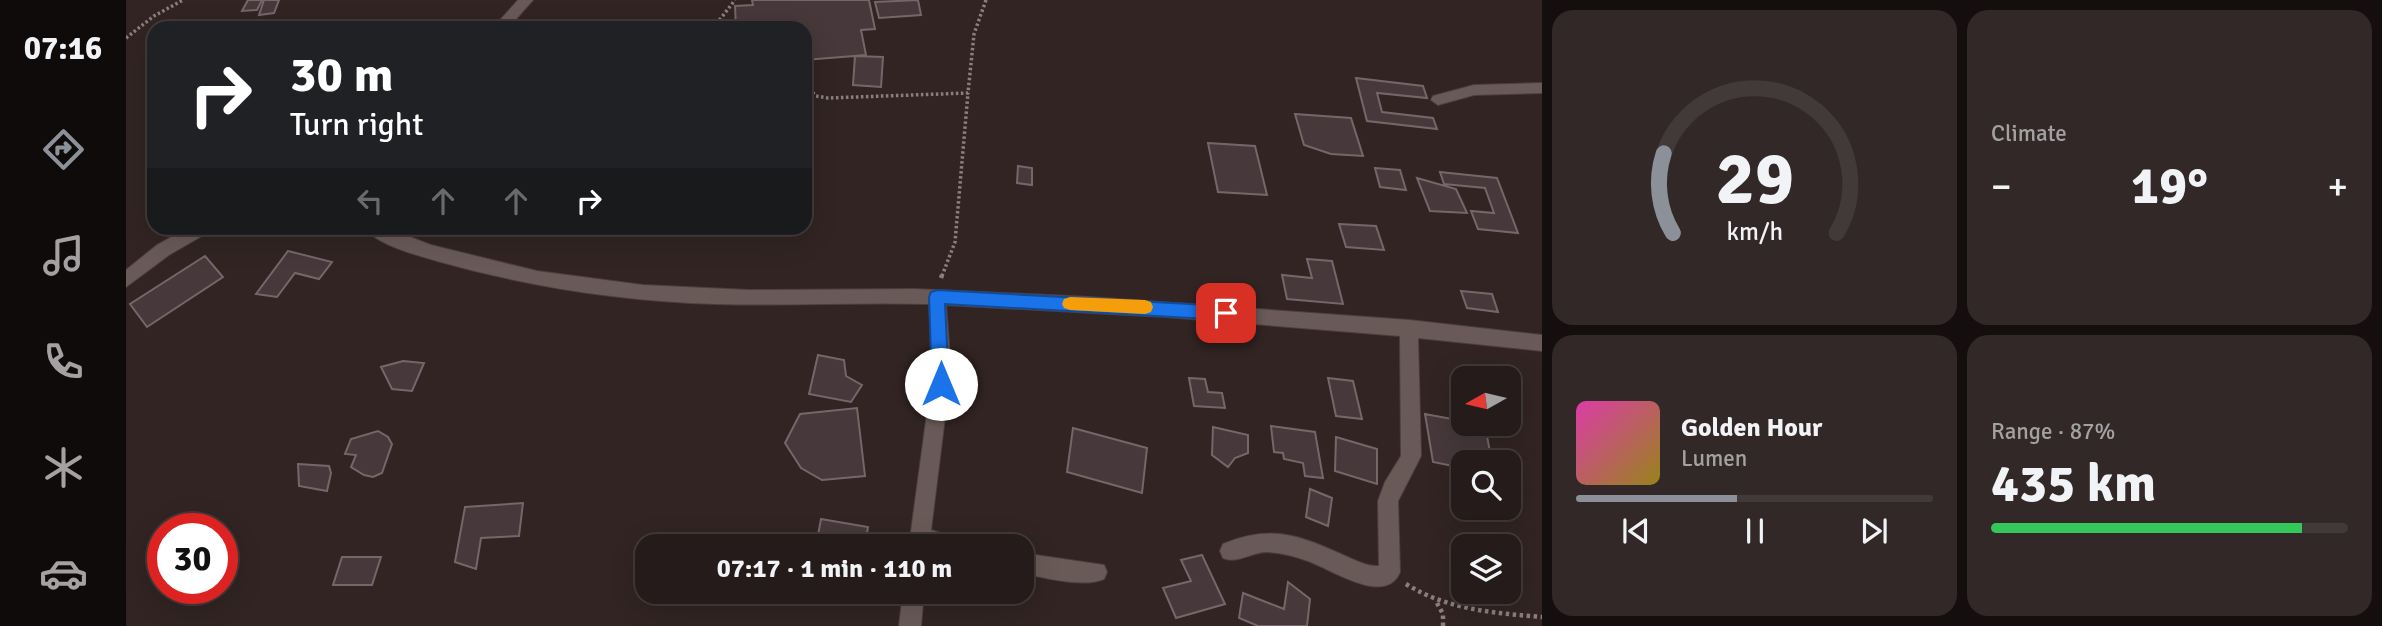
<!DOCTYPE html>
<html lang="en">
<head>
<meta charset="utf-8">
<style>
	body { margin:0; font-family:Signika,sans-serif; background:#312827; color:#f1f3f6; height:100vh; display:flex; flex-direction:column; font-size:26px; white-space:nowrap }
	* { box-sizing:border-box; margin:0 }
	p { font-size:23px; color:#a3a1a2 }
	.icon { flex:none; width:38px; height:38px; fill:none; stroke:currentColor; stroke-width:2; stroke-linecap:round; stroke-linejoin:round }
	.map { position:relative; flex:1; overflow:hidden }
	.side { display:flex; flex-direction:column; gap:10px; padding:10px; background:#140f0e; width:840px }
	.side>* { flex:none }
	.guide { position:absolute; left:21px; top:21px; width:665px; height:214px; border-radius:21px; box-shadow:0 7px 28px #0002,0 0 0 2px #423939; background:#202124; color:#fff; overflow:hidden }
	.needle { width:46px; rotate:262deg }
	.controls { position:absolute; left:1325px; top:366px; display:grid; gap:14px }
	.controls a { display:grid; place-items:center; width:70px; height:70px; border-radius:14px; background:#251b1a; box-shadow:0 7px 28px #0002,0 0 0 2px #423939; font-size:35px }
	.speed { position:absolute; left:21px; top:513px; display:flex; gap:14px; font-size:35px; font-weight:700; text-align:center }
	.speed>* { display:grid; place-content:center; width:91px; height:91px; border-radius:50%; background:#251b1a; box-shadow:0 7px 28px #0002,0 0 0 2px #423939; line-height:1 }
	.speed .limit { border:10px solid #d22; background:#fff; color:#111 }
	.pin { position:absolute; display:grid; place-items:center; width:60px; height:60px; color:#fff; margin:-30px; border-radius:14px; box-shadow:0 4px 10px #0006 }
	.me { position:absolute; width:77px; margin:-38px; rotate:0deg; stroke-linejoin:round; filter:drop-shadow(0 0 5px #0008) }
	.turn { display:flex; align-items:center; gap:24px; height:147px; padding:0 28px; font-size:32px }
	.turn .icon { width:91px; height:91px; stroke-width:2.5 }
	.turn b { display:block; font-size:49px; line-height:60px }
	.lanes { display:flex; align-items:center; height:66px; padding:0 28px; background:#0003; justify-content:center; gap:35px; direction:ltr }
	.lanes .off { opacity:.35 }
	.big { font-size:52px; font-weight:700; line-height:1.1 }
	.side .widget { flex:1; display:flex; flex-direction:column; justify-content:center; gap:10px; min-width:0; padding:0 24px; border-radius:21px; background:#312827 }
	.side .dial { align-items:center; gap:0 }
	.dial svg { height:182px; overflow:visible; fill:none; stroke:#423939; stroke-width:7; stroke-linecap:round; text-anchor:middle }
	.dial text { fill:#f1f3f6; stroke:none }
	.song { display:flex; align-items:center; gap:21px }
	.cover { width:84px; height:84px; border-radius:10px; background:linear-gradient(135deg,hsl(320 70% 55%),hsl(50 70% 35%)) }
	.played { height:7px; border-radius:4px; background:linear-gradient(90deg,#8c9099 45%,#423939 45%) }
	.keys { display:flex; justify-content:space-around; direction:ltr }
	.heat { display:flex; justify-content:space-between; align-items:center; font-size:38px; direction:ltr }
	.charge { height:10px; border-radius:5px; background:linear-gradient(90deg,#34c759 87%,#423939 0) }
	.side .tiles { flex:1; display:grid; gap:10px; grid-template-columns:repeat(2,1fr) }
	.trip { position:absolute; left:509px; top:534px; width:399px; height:70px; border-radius:21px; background:#251b1a; box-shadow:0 7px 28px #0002,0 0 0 2px #423939; font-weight:700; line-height:70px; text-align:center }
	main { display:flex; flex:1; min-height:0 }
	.tab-bar { display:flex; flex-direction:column; width:126px; justify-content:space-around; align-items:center; background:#0f0b0a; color:#a3a1a2 }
	.tab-bar .icon { width:49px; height:49px }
	.tab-bar .on { color:#8c9099 }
	.tab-bar b { font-size:32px; color:#f1f3f6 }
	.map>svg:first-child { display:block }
</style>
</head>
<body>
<main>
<nav class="tab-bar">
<b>07:16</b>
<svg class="icon on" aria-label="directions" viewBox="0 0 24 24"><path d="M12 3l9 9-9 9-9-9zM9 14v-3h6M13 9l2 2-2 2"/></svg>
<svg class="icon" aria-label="music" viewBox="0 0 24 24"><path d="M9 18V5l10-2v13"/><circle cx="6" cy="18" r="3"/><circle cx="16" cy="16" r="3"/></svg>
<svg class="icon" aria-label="phone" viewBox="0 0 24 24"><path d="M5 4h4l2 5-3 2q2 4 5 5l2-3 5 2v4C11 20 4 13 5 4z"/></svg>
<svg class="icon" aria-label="climate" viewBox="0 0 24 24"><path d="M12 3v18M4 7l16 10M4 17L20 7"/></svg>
<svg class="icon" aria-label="car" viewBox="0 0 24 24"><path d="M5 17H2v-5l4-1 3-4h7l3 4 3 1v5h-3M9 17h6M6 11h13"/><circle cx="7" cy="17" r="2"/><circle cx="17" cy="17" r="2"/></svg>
</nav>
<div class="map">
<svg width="1416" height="626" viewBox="0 0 1416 626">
	<rect width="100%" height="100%" fill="#312422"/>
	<path fill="#46383b" stroke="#76666a" stroke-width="2" d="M122,0H136L131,10L116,11Z
		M138,0H153L148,13L133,15Z
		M626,0H743L749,29L735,30L740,55L679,60V28H610L609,6L627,5Z
		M792,0L795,15L753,18L749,2Z
		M729,56L757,57L755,87L727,85Z
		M1230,78L1297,86L1301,98L1251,93L1256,112L1307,118L1311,129L1241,121Z
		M1169,114L1225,118L1237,156L1205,154L1178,145Z
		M1082,143L1129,146L1141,195L1092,192Z
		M892,166L906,168V185L891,183Z
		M1249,168L1274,170L1280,190L1254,187Z
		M1314,172L1371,178L1392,233L1352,229L1345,211L1368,213L1359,188L1318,184Z
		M1291,178L1330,189L1341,213L1304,211Z
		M1213,224L1250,226L1258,250L1220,247Z
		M162,251L206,262L193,279L169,273L151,297L130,294Z
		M79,256L97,277L21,327L4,304Z
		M1181,259L1206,261L1217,304L1161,299L1156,275L1186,278Z
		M1335,291L1366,294L1372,312L1341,308Z
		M692,355L718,360L720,376L736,385L725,402L683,394Z
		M277,361L298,363L286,391L266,389L255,367Z
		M1063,378L1079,379L1082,392L1096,393L1099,408L1068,406Z
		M1202,378L1227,381L1236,419L1210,416Z
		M731,408L739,476L696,480L675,468L659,443L674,414Z
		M1299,414L1337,421V424L1359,426L1366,462H1337V468L1307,462Z
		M1145,426L1189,432L1197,478L1179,476L1177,463L1158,459L1157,453L1148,452Z
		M1087,427L1122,435V453L1109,458L1102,467L1086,455Z
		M947,428L1021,448L1016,493L941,472Z
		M252,431L262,437L266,444L256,473L247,477L238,475L225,467L230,455L219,454L225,439Z
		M1210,437L1251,449V484L1209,471Z
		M172,464L203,466L205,473L201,491L173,486Z
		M1184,489L1206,498L1202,526L1180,517Z
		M397,503L393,536L355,538L350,569L329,562L339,507Z
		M695,519L742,527L739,546H690Z
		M592,539L628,546H590Z
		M1076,555L1099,604L1050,618L1037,588L1065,581L1055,560Z
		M216,557H255L246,585H207Z
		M1162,582L1184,599L1181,626H1132L1113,618L1117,593L1158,609Z
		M631,592H645V602L631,603Z"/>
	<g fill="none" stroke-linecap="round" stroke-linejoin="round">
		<defs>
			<path id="minor" d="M392,0H407L382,28H367Z
				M1416,83V93L1348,95L1312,105L1305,100L1307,96L1348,85Z
				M62,228H83L81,233L43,255L0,287V270L31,245Z
				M240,228H261L305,245L411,271L517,285L623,290L789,289L964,297L1283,320L1416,335V351L1292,338L1295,456L1272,501L1274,572C1260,607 1205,569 1182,561C1168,556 1154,552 1139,552C1125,553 1110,564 1097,558L1094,551L1097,544C1144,524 1173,535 1217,555C1229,560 1241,567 1253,566L1252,501L1259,482L1275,456L1274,336L1040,317L820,305L825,369L805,530L834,539L837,546H783L807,369L803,304C732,302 661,306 590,304C495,301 403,287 311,261C294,256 248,244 240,228Z
				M896,553L978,565L981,572L978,579C958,588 918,578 896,573Z
				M777,592H798L795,626H773Z"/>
		</defs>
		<use href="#minor" stroke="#4b403e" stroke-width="2"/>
		<path stroke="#8a7f7d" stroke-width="3.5" stroke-dasharray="2.5 2.5" stroke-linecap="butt" d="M581,28L592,22L609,0
			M0,38L28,16L57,0
			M683,89L690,96L702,98L842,93L848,34L860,0
			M816,276L829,242L842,93"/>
		<path stroke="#8a7f7d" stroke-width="4.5" stroke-dasharray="3.5 3.5" stroke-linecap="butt" d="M815,278L816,275
			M1280,584C1322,610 1368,613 1416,617
			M1311,603L1317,614V626"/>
		<use href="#minor" fill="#695a57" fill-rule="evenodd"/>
	</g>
	<path fill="#1a73e8" stroke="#114b97" stroke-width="2" d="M811,290L1100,306L1106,308L1108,313L1106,318L1100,320L819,304L823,384L821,390L815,392L809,390L806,384L803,297L805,292Z"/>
	<path fill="#f59e0b" d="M944,297L1019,300L1025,302L1027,307L1025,312L1019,314L944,310L938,308L936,304L938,299Z"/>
</svg>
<div class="controls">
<a><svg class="needle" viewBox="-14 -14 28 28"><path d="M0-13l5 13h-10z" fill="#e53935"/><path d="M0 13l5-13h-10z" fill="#a3a1a2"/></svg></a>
<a><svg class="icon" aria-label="search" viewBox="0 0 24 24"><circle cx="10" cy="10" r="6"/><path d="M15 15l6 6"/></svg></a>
<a><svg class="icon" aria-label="layers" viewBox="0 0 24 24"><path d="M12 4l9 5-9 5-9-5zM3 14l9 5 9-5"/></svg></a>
</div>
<div class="speed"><div class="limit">30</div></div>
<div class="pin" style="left:1100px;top:313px;background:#d93025"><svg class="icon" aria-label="arrive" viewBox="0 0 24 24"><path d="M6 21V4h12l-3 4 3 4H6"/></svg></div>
<svg class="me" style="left:815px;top:384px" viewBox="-20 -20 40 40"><circle r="19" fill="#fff"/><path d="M0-13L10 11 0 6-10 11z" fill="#1a73e8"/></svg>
<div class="trip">07:17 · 1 min · 110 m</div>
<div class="guide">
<div class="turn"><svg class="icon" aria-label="right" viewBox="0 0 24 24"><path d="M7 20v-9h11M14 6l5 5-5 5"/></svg><div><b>30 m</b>Turn right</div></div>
<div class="lanes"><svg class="icon off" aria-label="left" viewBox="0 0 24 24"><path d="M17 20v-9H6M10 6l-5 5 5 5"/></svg><svg class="icon off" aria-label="ahead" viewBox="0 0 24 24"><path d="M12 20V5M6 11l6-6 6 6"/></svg><svg class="icon off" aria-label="ahead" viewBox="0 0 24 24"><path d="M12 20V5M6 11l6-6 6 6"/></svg><svg class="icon" aria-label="right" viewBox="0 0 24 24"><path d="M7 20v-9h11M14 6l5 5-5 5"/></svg></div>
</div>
</div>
<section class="side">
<div class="tiles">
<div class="widget dial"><svg viewBox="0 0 100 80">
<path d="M14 69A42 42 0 1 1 86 69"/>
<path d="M14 69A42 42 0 0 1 10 34" stroke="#8c9099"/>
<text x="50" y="56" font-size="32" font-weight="700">29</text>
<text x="50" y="72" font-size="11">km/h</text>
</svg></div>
<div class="widget"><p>Climate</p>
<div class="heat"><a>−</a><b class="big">19°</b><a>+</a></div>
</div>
<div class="widget">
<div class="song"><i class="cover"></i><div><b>Golden Hour</b><p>Lumen</p></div></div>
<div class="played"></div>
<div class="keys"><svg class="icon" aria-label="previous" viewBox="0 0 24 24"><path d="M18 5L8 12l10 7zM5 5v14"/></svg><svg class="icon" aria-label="pause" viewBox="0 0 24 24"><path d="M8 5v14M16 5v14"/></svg><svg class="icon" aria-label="next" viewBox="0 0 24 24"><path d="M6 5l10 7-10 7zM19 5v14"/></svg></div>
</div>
<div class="widget"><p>Range · 87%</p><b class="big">435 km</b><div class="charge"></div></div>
</div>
</section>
</main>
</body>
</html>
